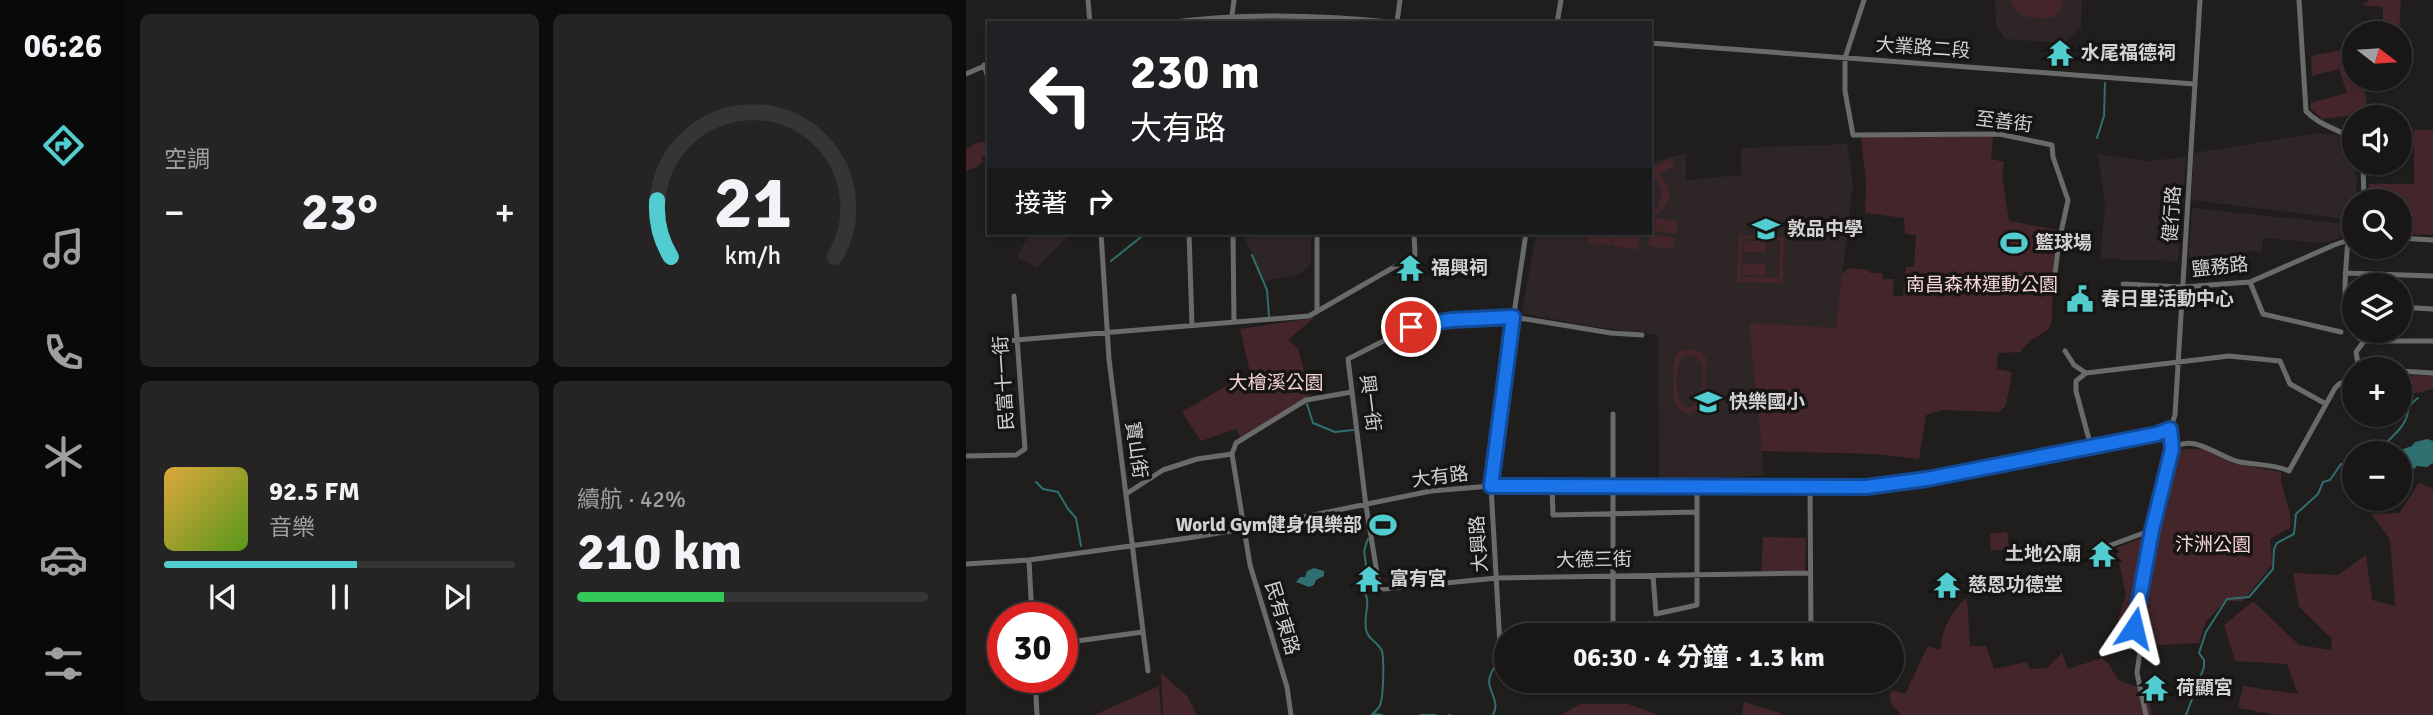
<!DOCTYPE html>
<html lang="zh-TW">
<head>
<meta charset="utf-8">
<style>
	body { margin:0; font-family:Signika,"Noto Sans TC",sans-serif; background:#252323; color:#f1f3f6; height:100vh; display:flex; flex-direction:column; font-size:26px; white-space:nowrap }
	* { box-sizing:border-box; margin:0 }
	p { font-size:23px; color:#9f9fa1 }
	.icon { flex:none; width:38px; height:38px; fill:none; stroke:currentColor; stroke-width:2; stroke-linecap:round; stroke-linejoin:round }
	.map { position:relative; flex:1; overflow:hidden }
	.panel { display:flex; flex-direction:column; gap:14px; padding:14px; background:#0d0c0c; width:840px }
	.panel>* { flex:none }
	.guide { position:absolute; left:21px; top:21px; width:665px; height:214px; border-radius:0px; box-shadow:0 2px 5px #0004,0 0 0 2px #363535; background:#202124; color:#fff; overflow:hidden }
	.needle { width:46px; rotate:107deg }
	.tools { position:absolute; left:1376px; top:21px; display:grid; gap:14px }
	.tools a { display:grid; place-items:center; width:70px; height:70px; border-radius:50%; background:#181616; box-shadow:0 2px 5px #0004,0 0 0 2px #363535; font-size:35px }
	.speed { position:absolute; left:21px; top:602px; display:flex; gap:14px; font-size:35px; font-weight:700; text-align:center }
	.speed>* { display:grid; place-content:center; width:91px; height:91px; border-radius:50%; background:#181616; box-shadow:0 2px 5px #0004,0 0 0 2px #363535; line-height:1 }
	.speed .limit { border:10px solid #d22; background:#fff; color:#111 }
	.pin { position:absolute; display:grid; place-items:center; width:60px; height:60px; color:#fff; margin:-30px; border:4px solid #fff; border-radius:50%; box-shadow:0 2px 7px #0007 }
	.me { position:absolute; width:77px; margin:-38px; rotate:10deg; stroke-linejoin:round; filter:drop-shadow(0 0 5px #0008) }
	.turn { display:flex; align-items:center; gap:24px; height:147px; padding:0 28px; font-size:32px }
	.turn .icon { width:91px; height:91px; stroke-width:2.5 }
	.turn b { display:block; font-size:49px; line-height:60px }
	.then { display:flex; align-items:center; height:66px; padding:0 28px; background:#0003; gap:14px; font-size:26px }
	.big { font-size:52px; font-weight:700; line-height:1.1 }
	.panel .tile { flex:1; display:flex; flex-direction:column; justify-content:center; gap:10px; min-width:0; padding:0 24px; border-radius:10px; background:#252323 }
	.panel .dial { align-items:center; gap:0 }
	.dial svg { height:182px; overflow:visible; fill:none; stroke:#363535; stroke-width:7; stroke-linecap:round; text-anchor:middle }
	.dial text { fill:#f1f3f6; stroke:none }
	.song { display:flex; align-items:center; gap:21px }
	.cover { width:84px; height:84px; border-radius:10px; background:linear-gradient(135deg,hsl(40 70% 55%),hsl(90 70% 35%)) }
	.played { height:7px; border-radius:4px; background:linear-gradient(90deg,#52cdcf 55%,#363535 55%) }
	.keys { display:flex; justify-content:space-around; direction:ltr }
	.heat { display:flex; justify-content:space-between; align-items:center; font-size:38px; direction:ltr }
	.charge { height:10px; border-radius:5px; background:linear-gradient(90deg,#34c759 42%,#363535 0) }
	.panel .tiles { flex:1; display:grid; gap:14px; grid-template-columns:repeat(2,1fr) }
	.trip { position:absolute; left:528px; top:623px; width:410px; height:70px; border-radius:35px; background:#181616; box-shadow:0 2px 5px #0004,0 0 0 2px #363535; font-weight:700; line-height:70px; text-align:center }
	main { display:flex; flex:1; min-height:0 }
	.tabs { display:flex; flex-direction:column; width:126px; justify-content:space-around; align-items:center; background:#0a0909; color:#9f9fa1 }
	.tabs .icon { width:49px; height:49px }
	.tabs .on { color:#52cdcf }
	.tabs b { font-size:32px; color:#f1f3f6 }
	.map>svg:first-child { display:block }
</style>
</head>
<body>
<main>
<nav class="tabs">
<b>06:26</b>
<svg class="icon on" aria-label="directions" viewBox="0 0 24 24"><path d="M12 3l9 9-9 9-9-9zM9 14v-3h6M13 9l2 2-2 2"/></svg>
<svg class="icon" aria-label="music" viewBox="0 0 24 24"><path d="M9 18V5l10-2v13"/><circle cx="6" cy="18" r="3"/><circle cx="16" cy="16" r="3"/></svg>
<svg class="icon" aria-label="phone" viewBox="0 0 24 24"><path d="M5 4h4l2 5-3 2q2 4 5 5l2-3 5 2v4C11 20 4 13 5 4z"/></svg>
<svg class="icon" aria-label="climate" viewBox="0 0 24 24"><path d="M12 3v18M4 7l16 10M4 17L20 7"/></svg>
<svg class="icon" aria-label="car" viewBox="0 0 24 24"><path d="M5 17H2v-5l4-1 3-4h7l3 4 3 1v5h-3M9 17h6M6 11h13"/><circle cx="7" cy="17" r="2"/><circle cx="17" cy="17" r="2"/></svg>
<svg class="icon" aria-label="filters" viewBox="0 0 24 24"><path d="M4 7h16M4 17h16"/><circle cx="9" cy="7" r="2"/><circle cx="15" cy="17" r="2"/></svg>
</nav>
<section class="panel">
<div class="tiles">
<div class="tile"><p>空調</p>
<div class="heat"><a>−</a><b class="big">23°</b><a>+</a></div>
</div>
<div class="tile dial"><svg viewBox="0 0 100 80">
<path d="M14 69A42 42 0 1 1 86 69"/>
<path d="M14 69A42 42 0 0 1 8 44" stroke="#52cdcf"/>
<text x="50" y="56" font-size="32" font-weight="700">21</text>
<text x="50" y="72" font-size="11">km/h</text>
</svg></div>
<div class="tile">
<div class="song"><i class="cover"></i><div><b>92.5 FM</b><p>音樂</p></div></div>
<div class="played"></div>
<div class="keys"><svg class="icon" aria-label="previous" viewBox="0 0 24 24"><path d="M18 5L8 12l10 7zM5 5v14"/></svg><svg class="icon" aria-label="pause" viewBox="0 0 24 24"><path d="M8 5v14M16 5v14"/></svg><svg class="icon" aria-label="next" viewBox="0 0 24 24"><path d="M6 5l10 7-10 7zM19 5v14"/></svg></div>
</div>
<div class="tile"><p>續航 · 42%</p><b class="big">210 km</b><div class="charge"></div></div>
</div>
</section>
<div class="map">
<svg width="1467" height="715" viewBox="0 0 1467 715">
	<rect width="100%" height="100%" fill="#201d1d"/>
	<path fill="#2e2626" d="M1029,0H1116L1115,28L1099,43L1039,39L1030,25Z
		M1351,133L1370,135L1377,141L1386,158L1391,179L1387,220L1225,200L1228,153Z
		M881,144L887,184L870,329L784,324L796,451L797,475L732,480H693L692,335L624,326L556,313L570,233H684V163L720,153V180L775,175V148Z
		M1132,154L1183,161L1220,157L1212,261L1134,259L1139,206Z
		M1226,208L1379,224V236L1358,243L1297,238L1296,252L1281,251L1282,264L1222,262Z
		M63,233H94L101,238L71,267L51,259Z
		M314,233H345V264L334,274L299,281L279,238L302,236Z"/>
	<path fill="#44262a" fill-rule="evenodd" d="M1044,0H1097C1097,8 1093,13 1087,18C1067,17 1052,22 1044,0Z
		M1403,0H1435L1433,33H1417V7L1396,5Z
		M1391,29L1392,33H1388V79H1397L1402,113L1356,119L1345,109L1344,103L1381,93L1373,69L1346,76L1345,56L1380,49L1381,32Z
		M1448,130H1467V235L1433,234V201H1402L1403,184H1448Z
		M1027,136L1025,159L1038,162L1036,176L1043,221L1092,230L1087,264L1086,320L1083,329L1065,340L1054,352L1032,353L1031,369L1046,372L1040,405L1034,412L976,410L960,415L953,459L910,454L796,451L783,323L870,328L876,274L883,268L903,270L904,273H916L917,279H928L927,296H937L940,267H948L950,235L939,234L938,218L899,213L900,183L895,137Z
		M23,141V156L21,154L15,158L17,161L11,167L0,171V149L10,143Z
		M706,159L708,167L692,174C711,190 705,208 684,218V210L692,207L697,191L691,180L684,178V168Z
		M687,218L712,221L710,234L685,230Z
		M622,233H647L645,245L621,242Z
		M649,233L674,237L671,250L646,245Z
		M684,234L709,238L707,249L682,246Z
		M773,235L818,237L817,283L771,282ZM777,238L814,240L813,278L775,277Z
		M779,241H800V252H778Z
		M777,264H800L799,276L777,275Z
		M348,318L322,340L332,348L345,395L274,437L270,429L235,441L216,412L284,372L274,329Z
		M725,349L736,353L740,358L739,405L723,415L714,410L707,400L708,358L713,352ZM726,354L737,364L736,401L722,408C707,401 708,368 717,356Z
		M1467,375V389L1433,397V376Z
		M1219,449H1238L1266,463L1315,472C1314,492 1327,508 1324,528L1304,539L1306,565L1277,601H1259L1239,623L1233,643L1175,646L1170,641L1208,450Z
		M1453,483L1466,488L1467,492V715H1312L1272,708L1277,686L1332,694L1321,664L1269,661L1258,625L1287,601L1333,645L1365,650L1366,639L1333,607L1327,573L1372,575L1400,555L1406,600L1429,606L1424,539L1405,514L1433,513Z
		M1041,532L1043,549L1025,551L1024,534Z
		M797,537L840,538L839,571L795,572Z
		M1179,537L1158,633L1152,619L1160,594L1150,548Z
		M1001,598L1004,646H1020L1028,669L1061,662L1064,669L1081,668L1096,653L1102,669L1136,658L1142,663L1152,680L1181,690L1186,715H935C928,707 920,701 926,690L939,694L962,646L974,650C976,629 985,610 1001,598Z
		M195,673L222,697L231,715H197Z
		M193,686L195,715H128Z
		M778,702L814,713L816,715H776Z
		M614,704H662L692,715H595Z"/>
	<path fill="#2f6f70" d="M1461,439L1467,441V463L1461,467L1450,466L1449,469L1433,464L1431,451L1446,446L1449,442Z
		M348,568L358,571V576L350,580L348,585L343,587L330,582L334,577H339L341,571Z"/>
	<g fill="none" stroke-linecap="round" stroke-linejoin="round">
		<path stroke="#2f6f70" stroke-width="2" d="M1131,138L1138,116L1139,83
			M230,234L235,233
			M286,255L301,290L303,316
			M145,261L180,233
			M341,404L347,423L369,432L387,430
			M1408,453C1416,447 1435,430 1439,421C1445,409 1438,409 1452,398
			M70,482L77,489L92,492L102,509L110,518L115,546
			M402,539C395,556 400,553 400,568C401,574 396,580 396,586C407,605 397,611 400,629C401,639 412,642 416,651C418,659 418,701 413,707C411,710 408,712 406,715
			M407,714L416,715
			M455,715H469
			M483,715H484
			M527,715C534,702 524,694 523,682C523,672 532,664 534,655
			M1220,715L1238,667V660L1233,653L1240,632L1261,599L1283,597L1307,569L1308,549L1311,543L1328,534L1330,514L1352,494L1357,482L1364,480L1375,464L1388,463"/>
		<path stroke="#696b6b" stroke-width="5" d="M122,0L124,23
			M898,0L879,58V91L887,135L1033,134L1086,145L1087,157L1102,200L1093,242L1088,281
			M1333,0L1340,111C1352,125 1373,129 1388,140
			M431,22L434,0
			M202,23C279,12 358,15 435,23
			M265,23L268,0
			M591,23L595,0
			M684,43L1228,84
			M18,65L23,81
			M0,74L23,64
			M1397,163L1398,201
			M135,233L143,359L182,671
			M223,233L226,325
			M267,233L268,322
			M351,233V310
			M1433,238L1467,240
			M1382,240C1380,265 1376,301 1383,325C1386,333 1391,337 1398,341L1390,352L1393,369
			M1379,273L1467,276
			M1284,282L1297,314L1375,332
			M1157,284L1217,287L1284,282L1368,245L1388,238
			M1433,307L1467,309
			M676,335L645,333L547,317L508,318L445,327L382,359L400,506L413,585L418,589L531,578L844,573
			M1398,341H1467
			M26,342L343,316L449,255L448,233
			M1099,351L1108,365L1120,373L1263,356L1314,361L1324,384L1360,404
			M1433,371L1467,373
			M1120,373L1110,381V391L1125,447
			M647,414V635
			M1206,449L1204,430L1209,415L1234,0
			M0,456L50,455L59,449L48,296
			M844,486L845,635
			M586,487L587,515L731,512
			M160,494L197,470L231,459L266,454
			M1145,545L1186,530L1206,449C1229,432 1252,458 1274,462C1290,465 1308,464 1323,471L1369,388L1373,384L1388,377
			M63,560L66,618
			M0,564L63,560L222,538L283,528L465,491L525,486L900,487L961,479L1191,434L1204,430
			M687,576L690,614L731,605V487
			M96,643L177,632
			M1165,647L1186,530
			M541,648L534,645L525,486L535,401L560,233
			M1174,651L1171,673L1180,715
			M69,677L71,715
			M648,681V687
			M325,715L321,687L284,565L266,454L270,443L340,400L386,392"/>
	</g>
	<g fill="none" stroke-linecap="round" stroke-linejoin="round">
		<defs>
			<path id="route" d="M445,327L485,320L547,317L525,486L900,487L961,479L1191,434L1204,429L1206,449L1186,530L1168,628"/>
		</defs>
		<use href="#route" stroke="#114b97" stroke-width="18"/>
		<use href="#route" stroke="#1a73e8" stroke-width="12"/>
	</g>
	<defs>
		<symbol id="temple-bare" viewBox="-9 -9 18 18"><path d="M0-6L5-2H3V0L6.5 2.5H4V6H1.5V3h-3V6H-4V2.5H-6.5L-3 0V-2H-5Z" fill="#52cdcf" stroke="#171414" stroke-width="2.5" paint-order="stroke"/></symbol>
		<symbol id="school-bare" viewBox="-9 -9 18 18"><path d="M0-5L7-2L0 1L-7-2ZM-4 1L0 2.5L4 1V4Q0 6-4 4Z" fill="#52cdcf" stroke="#171414" stroke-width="2.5" paint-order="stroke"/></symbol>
		<symbol id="stadium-bare" viewBox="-9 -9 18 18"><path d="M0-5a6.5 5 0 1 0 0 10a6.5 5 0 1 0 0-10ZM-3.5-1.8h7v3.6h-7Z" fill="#52cdcf" stroke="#171414" stroke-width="2.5" paint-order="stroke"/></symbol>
		<symbol id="civic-bare" viewBox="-9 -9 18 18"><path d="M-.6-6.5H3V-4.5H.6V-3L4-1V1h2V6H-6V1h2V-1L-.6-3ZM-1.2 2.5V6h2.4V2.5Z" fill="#52cdcf" stroke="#171414" stroke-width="2.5" paint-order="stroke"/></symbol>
	</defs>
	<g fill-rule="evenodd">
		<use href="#temple-bare" x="1075" y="34" width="38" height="38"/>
		<use href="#school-bare" x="781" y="210" width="38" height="38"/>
		<use href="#stadium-bare" x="1029" y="224" width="38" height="38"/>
		<use href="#temple-bare" x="425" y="249" width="38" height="38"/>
		<use href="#civic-bare" x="1095" y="280" width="38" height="38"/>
		<use href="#school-bare" x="723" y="383" width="38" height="38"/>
		<use href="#stadium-bare" x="398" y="506" width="38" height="38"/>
		<use href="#temple-bare" x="1117" y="535" width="38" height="38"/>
		<use href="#temple-bare" x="384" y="560" width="38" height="38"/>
		<use href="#temple-bare" x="962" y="566" width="38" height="38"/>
		<use href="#temple-bare" x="1170" y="669" width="38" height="38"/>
	</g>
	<g text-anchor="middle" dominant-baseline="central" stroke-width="7" stroke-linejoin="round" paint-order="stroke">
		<g font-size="19" fill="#d3d1d1" stroke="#171414">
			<text transform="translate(957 48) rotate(4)">大業路二段</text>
			<text transform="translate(1038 122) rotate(7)">至善街</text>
			<text transform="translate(1206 214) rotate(-86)">健行路</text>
			<text transform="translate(1254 267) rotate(-6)">鹽務路</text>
			<text transform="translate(38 383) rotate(-94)">民富十一街</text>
			<text transform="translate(404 403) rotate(83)">興一街</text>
			<text transform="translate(170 450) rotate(82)">寶山街</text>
			<text transform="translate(474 477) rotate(-7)">大有路</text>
			<text transform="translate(513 544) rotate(-94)">大興路</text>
			<text transform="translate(628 560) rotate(-1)">大德三街</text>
			<text transform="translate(316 618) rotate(73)">民有東路</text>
		</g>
		<g font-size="19" font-weight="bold" fill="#d3d1d1" stroke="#171414" text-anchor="start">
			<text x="1115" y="53">水尾福德祠</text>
			<text x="821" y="229">敦品中學</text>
			<text x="1069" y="243">籃球場</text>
			<text x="465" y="268">福興祠</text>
			<text x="1135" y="299">春日里活動中心</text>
			<text x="763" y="402">快樂國小</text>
			<text x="396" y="525" text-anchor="end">World Gym健身俱樂部</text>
			<text x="1115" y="554" text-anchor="end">土地公廟</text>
			<text x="424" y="579">富有宮</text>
			<text x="1002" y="585">慈恩功德堂</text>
			<text x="1210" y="688">荷顯宮</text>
		</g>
		<g font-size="19" fill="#f6d5d8" stroke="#171414">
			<text x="1016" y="285">南昌森林運動公園</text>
			<text x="310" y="383">大檜溪公園</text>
			<text x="1247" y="545">汴洲公園</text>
		</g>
	</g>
</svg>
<div class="tools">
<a><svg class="needle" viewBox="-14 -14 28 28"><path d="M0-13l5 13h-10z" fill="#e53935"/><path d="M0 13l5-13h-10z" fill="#9f9fa1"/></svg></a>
<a><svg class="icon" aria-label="sound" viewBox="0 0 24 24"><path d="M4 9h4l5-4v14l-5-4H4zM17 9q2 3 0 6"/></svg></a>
<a><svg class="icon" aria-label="search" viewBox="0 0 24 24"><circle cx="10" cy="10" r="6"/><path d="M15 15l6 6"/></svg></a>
<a><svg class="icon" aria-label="layers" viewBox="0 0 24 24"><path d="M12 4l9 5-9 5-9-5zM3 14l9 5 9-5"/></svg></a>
<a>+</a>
<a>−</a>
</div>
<div class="speed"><div class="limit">30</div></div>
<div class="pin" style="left:445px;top:327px;background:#d93025"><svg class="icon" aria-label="arrive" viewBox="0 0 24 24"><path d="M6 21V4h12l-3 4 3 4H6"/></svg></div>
<svg class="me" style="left:1168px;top:628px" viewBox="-20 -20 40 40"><path d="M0-17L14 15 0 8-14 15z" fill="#1a73e8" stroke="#fff" stroke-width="4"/></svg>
<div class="trip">06:30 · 4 分鐘 · 1.3 km</div>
<div class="guide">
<div class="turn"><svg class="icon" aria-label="left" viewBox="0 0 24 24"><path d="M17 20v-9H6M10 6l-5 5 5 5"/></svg><div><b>230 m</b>大有路</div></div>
<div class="then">接著<svg class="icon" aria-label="right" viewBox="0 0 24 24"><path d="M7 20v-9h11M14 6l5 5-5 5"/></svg></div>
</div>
</div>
</main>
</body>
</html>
